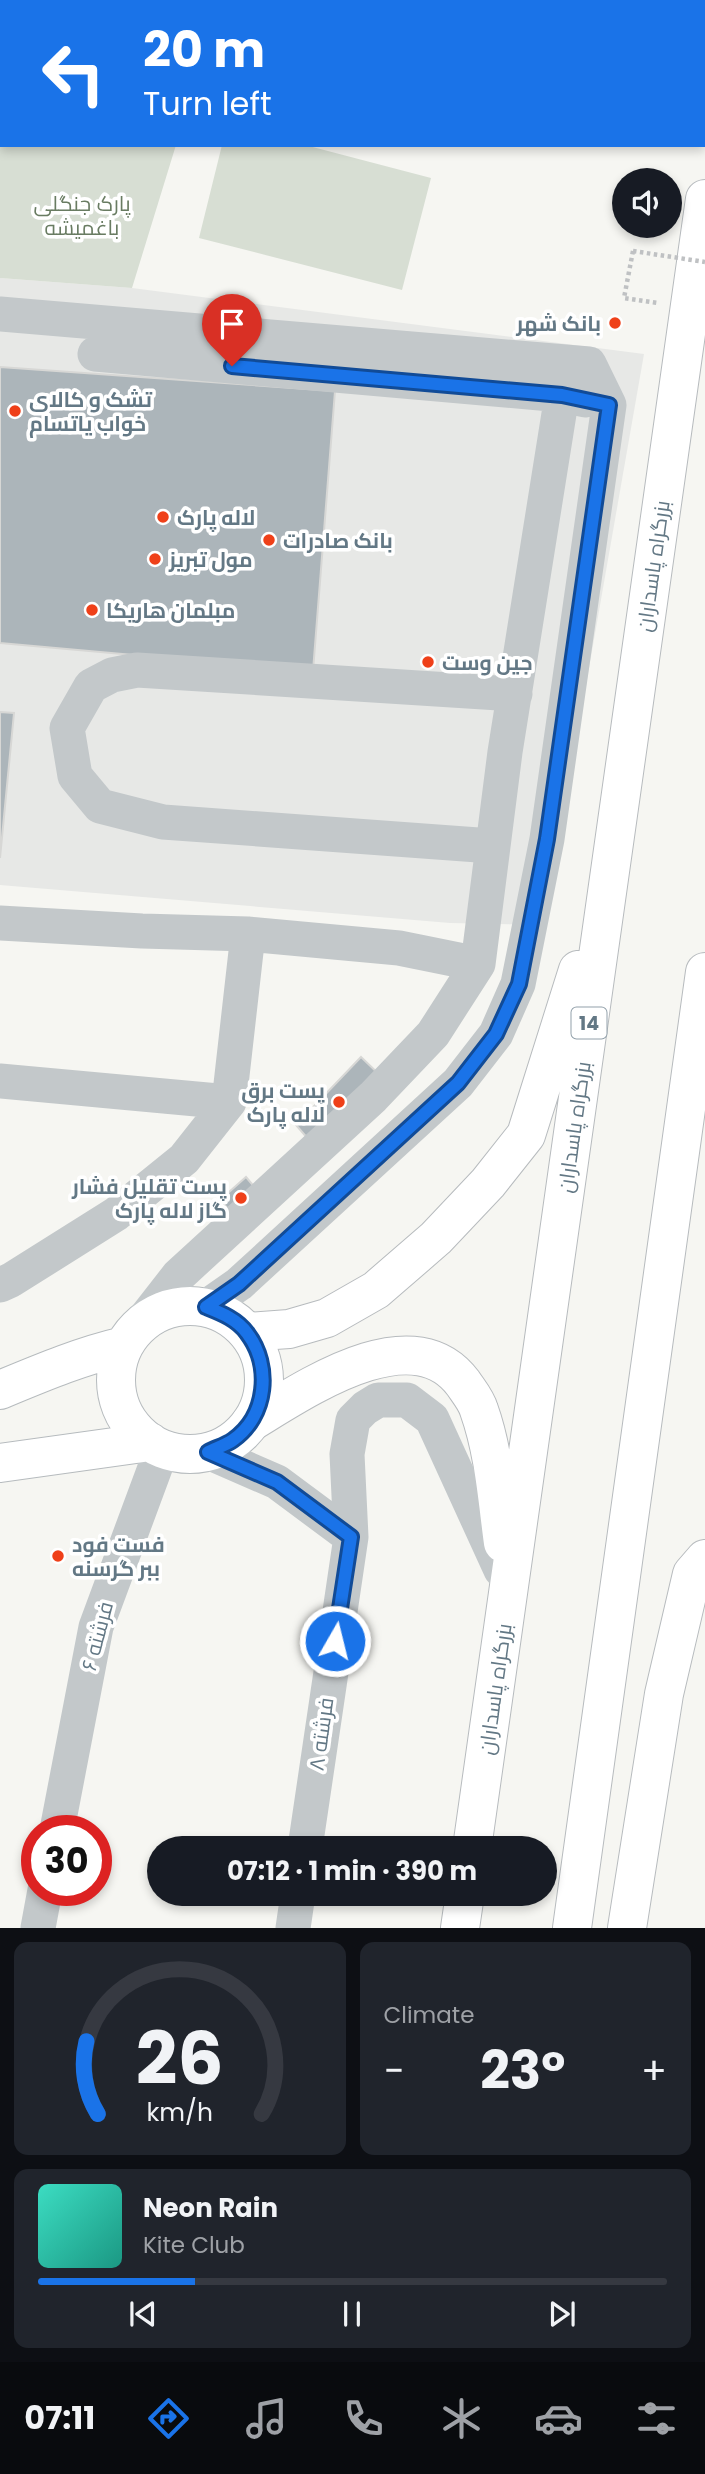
<!DOCTYPE html>
<html lang="en">
<head>
<meta charset="utf-8">
<style>
	body { margin:0; font-family:Poppins,Cairo,sans-serif; background:#20242c; color:#f1f3f6; height:100vh; display:flex; flex-direction:column; font-size:26px; white-space:nowrap }
	* { box-sizing:border-box; margin:0 }
	p { font-size:23px; color:#9ea1a6 }
	.icon { flex:none; width:38px; height:38px; fill:none; stroke:currentColor; stroke-width:2; stroke-linecap:round; stroke-linejoin:round }
	.map { position:relative; height:1928px; overflow:hidden }
	.sheet { display:flex; flex-direction:column; gap:14px; padding:14px; background:#0d0f14; flex:1 }
	.sheet>* { flex:none }
	.banner { position:absolute; left:0px; top:0px; width:705px; height:147px; box-shadow:0 4px 10px #0003; background:#1a73e8; color:#fff; overflow:hidden }
	.buttons { position:absolute; left:612px; top:168px; display:grid; gap:14px }
	.buttons a { display:grid; place-items:center; width:70px; height:70px; border-radius:50%; background:#171b24; box-shadow:0 4px 10px #0003; font-size:35px }
	.speed { position:absolute; left:21px; top:1815px; display:flex; gap:14px; font-size:35px; font-weight:700; text-align:center }
	.speed>* { display:grid; place-content:center; width:91px; height:91px; border-radius:50%; background:#171b24; box-shadow:0 4px 10px #0003; line-height:1 }
	.speed .limit { border:10px solid #d22; background:#fff; color:#111 }
	.pin { position:absolute; display:grid; place-items:center; width:60px; height:60px; color:#fff; margin:-72px -30px; border-radius:50% 50% 50% 0; rotate:-45deg; box-shadow:0 0 7px #0007 }
	.pin .icon { rotate:45deg }
	.me { position:absolute; width:77px; margin:-38px; rotate:8deg; stroke-linejoin:round; filter:drop-shadow(0 0 5px #0008) }
	.turn { display:flex; align-items:center; gap:24px; height:147px; padding:0 28px; font-size:32px }
	.turn .icon { width:91px; height:91px; stroke-width:2.5 }
	.turn b { display:block; font-size:49px; line-height:60px }
	.big { font-size:52px; font-weight:700; line-height:1.1 }
	.sheet .tile { flex:1; display:flex; flex-direction:column; justify-content:center; gap:10px; min-width:0; padding:0 24px; border-radius:14px; background:#20242c }
	.sheet .dial { align-items:center; gap:0 }
	.dial svg { height:182px; overflow:visible; fill:none; stroke:#363941; stroke-width:7; stroke-linecap:round; text-anchor:middle }
	.dial text { fill:#f1f3f6; stroke:none }
	.song { display:flex; align-items:center; gap:21px }
	.cover { width:84px; height:84px; border-radius:10px; background:linear-gradient(135deg,hsl(170 70% 55%),hsl(170 70% 35%)) }
	.played { height:7px; border-radius:4px; background:linear-gradient(90deg,#1a73e8 25%,#363941 25%) }
	.keys { display:flex; justify-content:space-around; direction:ltr }
	.heat { display:flex; justify-content:space-between; align-items:center; font-size:38px; direction:ltr }
	.sheet .tiles { flex:1; display:grid; gap:14px; grid-template-columns:1fr 1fr }
	.tile:last-child { grid-column:span 2 }
	.trip { position:absolute; left:147px; top:1836px; width:410px; height:70px; border-radius:35px; background:#171b24; box-shadow:0 4px 10px #0003; font-weight:700; line-height:70px; text-align:center }
	.tabs { display:flex; height:112px; justify-content:space-around; align-items:center; background:#090b0e; color:#9ea1a6 }
	.tabs .icon { width:49px; height:49px }
	.tabs .on { color:#1a73e8 }
	.tabs b { font-size:32px; color:#f1f3f6 }
	.map>svg:first-child { display:block }
</style>
</head>
<body>
<div class="map">
<svg width="705" height="1928" viewBox="0 0 705 1928">
	<rect width="100%" height="100%" fill="#f6f6f2"/>
	<path fill="#e7e8e6" d="M0,278L132,288L644,354L544,925L450,923L0,885Z"/>
	<path fill="#d7ded3" d="M0,0H221L2,2V145H176L132,288L0,278Z
		M222,145H305L431,178L402,290L199,238Z"/>
	<path fill="#acb5ba" stroke="#d7d7d5" stroke-width="2" d="M239,0H379L386,2H238Z
		M0,367L335,391L313,671L0,643Z
		M0,712L14,713L0,858Z
		M361,1057L384,1079L315,1147L296,1125Z
		M246,1177L262,1196L237,1219L220,1200Z"/>
	<g fill="none" stroke-linecap="round" stroke-linejoin="round">
		<defs>
			<path id="major" d="M116 1380a74 74 0 1 1 148 0a74 74 0 1 1-148 0Z
				M0,1390C41,1373 81,1356 124,1346
				M0,1463L150,1442"/>
			<path id="highway" d="M247,1332L289,1329L327,1318L376,1290L436,1238L488,1183L526,1135L578,970
				M251,1422C304,1390 412,1315 463,1383C469,1392 476,1400 479,1410C494,1452 497,1499 503,1543
				M472,1848L705,199
				M460,1928L465,1894
				M572,1928L705,972
				M627,1928L664,1694L692,1574L705,1559"/>
		</defs>
		<use href="#major" stroke="#b6bbbe" stroke-width="40"/>
		<use href="#highway" stroke="#b7bbbe" stroke-width="40"/>
		<path stroke="#bfc1c3" stroke-width="4.5" stroke-dasharray="3.5 3.5" stroke-linecap="butt" d="M633,251L624,298L658,303"/>
		<path stroke="#c3c8ca" stroke-width="35" d="M0,314L589,364L609,405L547,839L518,984L496,1034L458,1083L239,1284L206,1307
			M95,354L562,395L585,400
			M492,846L163,822L100,806L75,776L67,728L91,686L112,675L137,670L515,694
			M0,923L142,931L248,934L399,948L478,964
			M0,1081L229,1102L248,934
			M0,1285L11,1280L116,1214L184,1159L229,1102
			M139,1326L178,1276L373,1097L433,1034L478,964L505,752L562,395
			M208,1452L277,1482L351,1537
			M57,1830L96,1627L162,1449
			M305,1848L351,1537L347,1454L353,1420L365,1408L378,1400H407L432,1419L501,1570
			M38,1928L45,1890
			M293,1928L298,1894"/>
		<use href="#major" stroke="#fff" stroke-width="38"/>
		<use href="#highway" stroke="#fff" stroke-width="38"/>
		<path stroke="#bfc1c3" stroke-width="4.5" stroke-dasharray="3.5 3.5" stroke-linecap="butt" d="M633,251L705,262"/>
	</g>
	<g fill="none" stroke-linecap="round" stroke-linejoin="round">
		<defs>
			<path id="route" d="M232,366L562,395L609,405L547,839L519,984L496,1034L458,1083L239,1284L206,1307C221,1313 237,1319 247,1333C272,1366 267,1416 233,1440C226,1445 216,1448 208,1452L277,1482L351,1537L335,1641"/>
		</defs>
		<use href="#route" stroke="#114b97" stroke-width="18"/>
		<use href="#route" stroke="#1a73e8" stroke-width="12"/>
	</g>
	<g fill="#ef4019" stroke="#fff" stroke-width="2.5">
		<circle cx="615" cy="323" r="7"/>
		<circle cx="15" cy="411" r="7"/>
		<circle cx="163" cy="517" r="7"/>
		<circle cx="269" cy="540" r="7"/>
		<circle cx="155" cy="559" r="7"/>
		<circle cx="92" cy="610" r="7"/>
		<circle cx="428" cy="662" r="7"/>
		<circle cx="339" cy="1102" r="7"/>
		<circle cx="241" cy="1198" r="7"/>
		<circle cx="58" cy="1556" r="7"/>
	</g>
	<g text-anchor="middle" dominant-baseline="central" stroke-width="7" stroke-linejoin="round" paint-order="stroke">
		<rect fill="#fff" stroke="#92a0aa" stroke-width="2" x="571.5" y="1007.5" width="35" height="31" rx="5"/>
		<g font-size="19" font-weight="bold" fill="#637885">
			<text x="589" y="1023">14</text>
		</g>
		<g font-size="21" fill="#697c62" stroke="#fff">
			<text x="82" y="203">پارک جنگلی<tspan x="82" dy="24">باغمیشه</tspan></text>
		</g>
		<g font-size="21" font-weight="bold" fill="#637885" stroke="#fff" text-anchor="start">
			<text x="601" y="323" text-anchor="end">بانک شهر</text>
			<text x="29" y="399">تشک و کالای<tspan x="29" dy="24">خواب یاتسام</tspan></text>
			<text x="177" y="517">لاله پارک</text>
			<text x="283" y="540">بانک صادرات</text>
			<text x="169" y="559">مول تبریز</text>
			<text x="106" y="610">مبلمان هاریکا</text>
			<text x="442" y="662">جین وست</text>
			<text x="325" y="1090" text-anchor="end">پست برق<tspan x="325" dy="24">لاله پارک</tspan></text>
			<text x="227" y="1186" text-anchor="end">پست تقلیل فشار<tspan x="227" dy="24">گاز لاله پارک</tspan></text>
			<text x="72" y="1544">فست فود<tspan x="72" dy="24">ببر گرسنه</tspan></text>
		</g>
		<g font-size="21" fill="#637885" stroke="#fff">
			<text transform="translate(653 566) rotate(-82)">بزرگراه پاسداران</text>
			<text transform="translate(574 1127) rotate(-82)">بزرگراه پاسداران</text>
			<text transform="translate(97 1636) rotate(-75)">فرشته ۶</text>
			<text transform="translate(495 1689) rotate(-82)">بزرگراه پاسداران</text>
			<text transform="translate(321 1734) rotate(-82)">فرشته ۸</text>
		</g>
	</g>
</svg>
<div class="buttons">
<a><svg class="icon" aria-label="sound" viewBox="0 0 24 24"><path d="M4 9h4l5-4v14l-5-4H4zM17 9q2 3 0 6"/></svg></a>
</div>
<div class="speed"><div class="limit">30</div></div>
<div class="pin" style="left:232px;top:366px;background:#d93025"><svg class="icon" aria-label="arrive" viewBox="0 0 24 24"><path d="M6 21V4h12l-3 4 3 4H6"/></svg></div>
<svg class="me" style="left:335px;top:1641px" viewBox="-20 -20 40 40"><circle r="17" fill="#1a73e8" stroke="#fff" stroke-width="3"/><path d="M0-11L8 9 0 5-8 9z" fill="#fff"/></svg>
<div class="trip">07:12 · 1 min · 390 m</div>
<div class="banner">
<div class="turn"><svg class="icon" aria-label="left" viewBox="0 0 24 24"><path d="M17 20v-9H6M10 6l-5 5 5 5"/></svg><div><b>20 m</b>Turn left</div></div>
</div>
</div>
<section class="sheet">
<div class="tiles">
<div class="tile dial"><svg viewBox="0 0 100 80">
<path d="M14 69A42 42 0 1 1 86 69"/>
<path d="M14 69A42 42 0 0 1 9 37" stroke="#1a73e8"/>
<text x="50" y="56" font-size="32" font-weight="700">26</text>
<text x="50" y="72" font-size="11">km/h</text>
</svg></div>
<div class="tile"><p>Climate</p>
<div class="heat"><a>−</a><b class="big">23°</b><a>+</a></div>
</div>
<div class="tile">
<div class="song"><i class="cover"></i><div><b>Neon Rain</b><p>Kite Club</p></div></div>
<div class="played"></div>
<div class="keys"><svg class="icon" aria-label="previous" viewBox="0 0 24 24"><path d="M18 5L8 12l10 7zM5 5v14"/></svg><svg class="icon" aria-label="pause" viewBox="0 0 24 24"><path d="M8 5v14M16 5v14"/></svg><svg class="icon" aria-label="next" viewBox="0 0 24 24"><path d="M6 5l10 7-10 7zM19 5v14"/></svg></div>
</div>
</div>
</section>
<nav class="tabs">
<b>07:11</b>
<svg class="icon on" aria-label="directions" viewBox="0 0 24 24"><path d="M12 3l9 9-9 9-9-9zM9 14v-3h6M13 9l2 2-2 2"/></svg>
<svg class="icon" aria-label="music" viewBox="0 0 24 24"><path d="M9 18V5l10-2v13"/><circle cx="6" cy="18" r="3"/><circle cx="16" cy="16" r="3"/></svg>
<svg class="icon" aria-label="phone" viewBox="0 0 24 24"><path d="M5 4h4l2 5-3 2q2 4 5 5l2-3 5 2v4C11 20 4 13 5 4z"/></svg>
<svg class="icon" aria-label="climate" viewBox="0 0 24 24"><path d="M12 3v18M4 7l16 10M4 17L20 7"/></svg>
<svg class="icon" aria-label="car" viewBox="0 0 24 24"><path d="M5 17H2v-5l4-1 3-4h7l3 4 3 1v5h-3M9 17h6M6 11h13"/><circle cx="7" cy="17" r="2"/><circle cx="17" cy="17" r="2"/></svg>
<svg class="icon" aria-label="filters" viewBox="0 0 24 24"><path d="M4 7h16M4 17h16"/><circle cx="9" cy="7" r="2"/><circle cx="15" cy="17" r="2"/></svg>
</nav>
</body>
</html>
